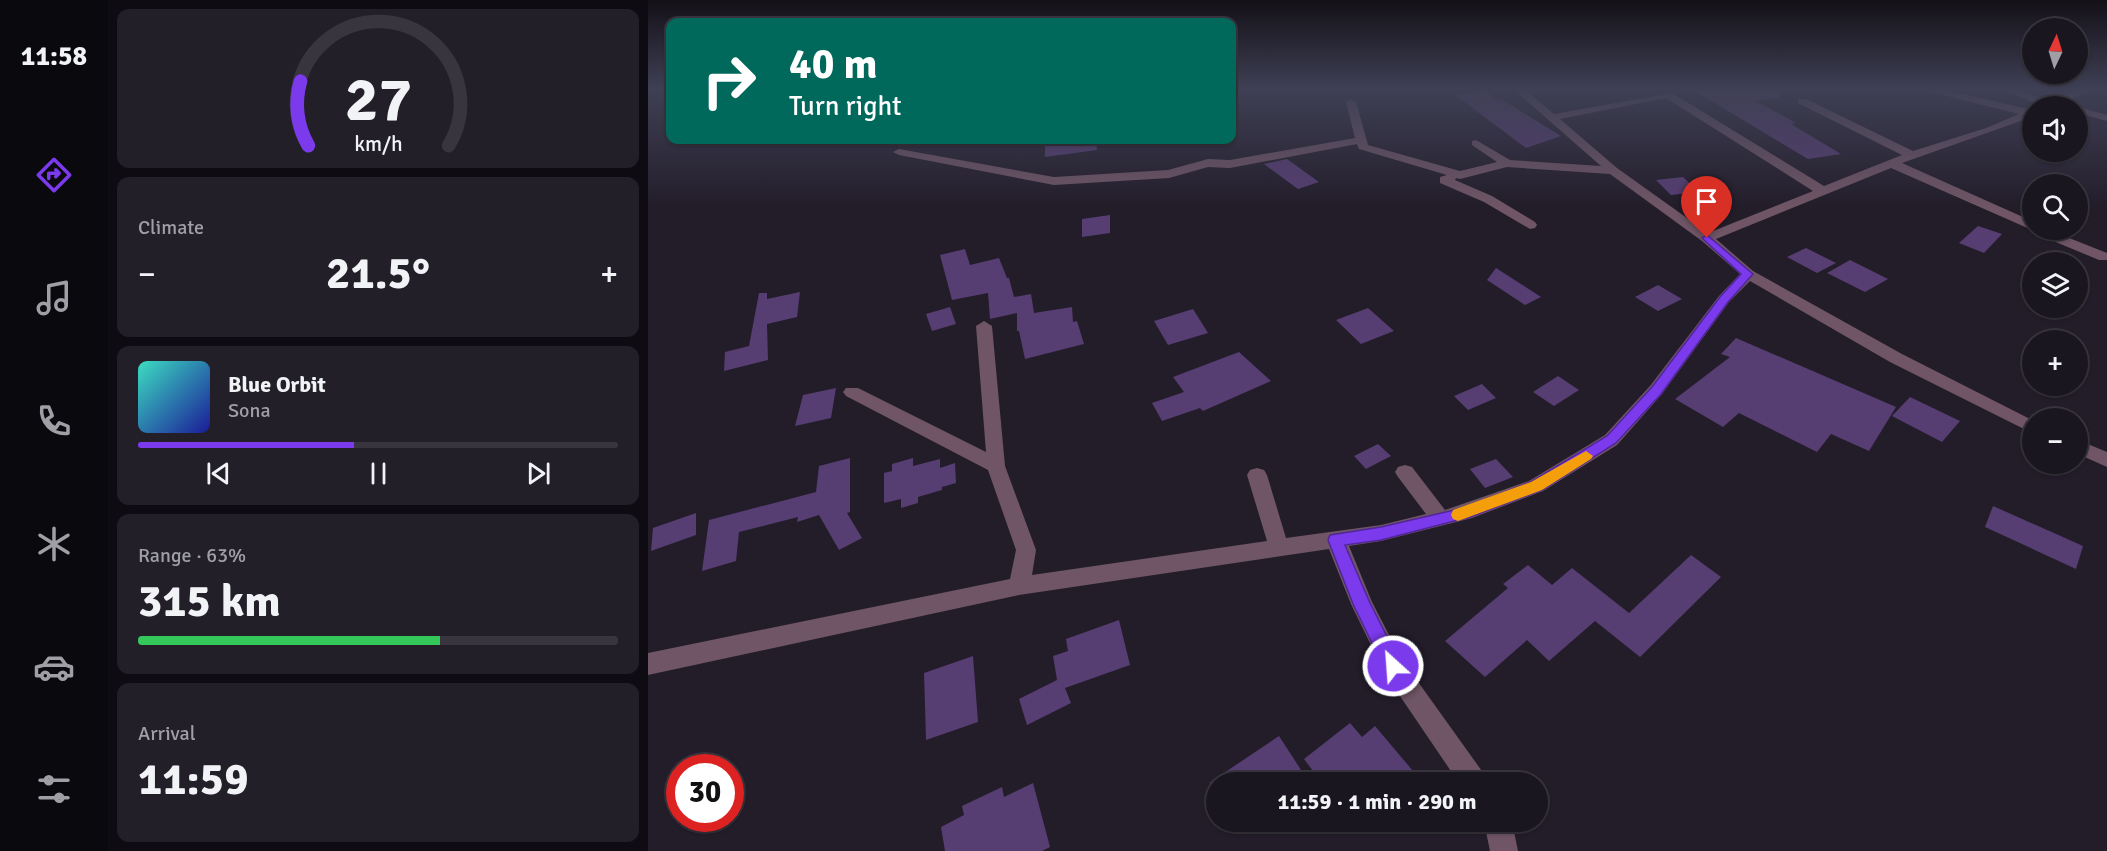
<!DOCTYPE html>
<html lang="en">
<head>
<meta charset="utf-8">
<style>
	body { margin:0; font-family:Signika,sans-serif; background:#231f29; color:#f1f3f6; height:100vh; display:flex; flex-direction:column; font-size:22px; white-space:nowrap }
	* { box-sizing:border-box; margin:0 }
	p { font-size:20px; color:#9f9fa5 }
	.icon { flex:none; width:33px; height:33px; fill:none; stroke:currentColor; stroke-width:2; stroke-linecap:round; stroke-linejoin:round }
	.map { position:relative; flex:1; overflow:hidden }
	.sheet { display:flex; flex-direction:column; gap:9px; padding:9px; background:#0e0c12; width:540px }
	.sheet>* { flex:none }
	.guide { position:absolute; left:18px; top:18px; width:570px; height:126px; border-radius:12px; box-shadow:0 2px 4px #0004,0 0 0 2px #38353e; background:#00695c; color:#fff; overflow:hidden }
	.needle { width:39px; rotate:4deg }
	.fabs { position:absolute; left:1374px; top:18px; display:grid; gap:12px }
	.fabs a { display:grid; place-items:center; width:66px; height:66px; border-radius:50%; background:#1a1620; box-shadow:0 2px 4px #0004,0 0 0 2px #38353e; font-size:30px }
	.speed { position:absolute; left:18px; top:754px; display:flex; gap:12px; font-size:30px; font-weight:700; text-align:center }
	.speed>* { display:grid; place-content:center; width:78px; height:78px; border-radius:50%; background:#1a1620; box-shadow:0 2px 4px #0004,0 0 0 2px #38353e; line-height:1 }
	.speed .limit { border:9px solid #d22; background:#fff; color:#111 }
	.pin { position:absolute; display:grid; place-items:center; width:51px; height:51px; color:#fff; margin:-62px -26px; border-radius:50% 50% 50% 0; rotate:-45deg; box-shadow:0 0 6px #0007 }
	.pin .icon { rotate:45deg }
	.me { position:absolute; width:66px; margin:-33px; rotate:334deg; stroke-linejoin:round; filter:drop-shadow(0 0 4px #0008) }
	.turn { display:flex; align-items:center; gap:21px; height:126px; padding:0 24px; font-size:27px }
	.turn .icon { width:78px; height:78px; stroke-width:2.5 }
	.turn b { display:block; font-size:42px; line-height:51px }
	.big { font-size:45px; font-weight:700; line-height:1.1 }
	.sheet .card { flex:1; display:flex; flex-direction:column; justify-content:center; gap:9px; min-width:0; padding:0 21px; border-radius:12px; background:#231f29 }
	.sheet .dial { align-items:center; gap:0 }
	.dial svg { height:156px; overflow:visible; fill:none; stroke:#38353e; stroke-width:7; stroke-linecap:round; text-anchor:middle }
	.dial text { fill:#f1f3f6; stroke:none }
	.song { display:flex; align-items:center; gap:18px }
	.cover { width:72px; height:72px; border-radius:9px; background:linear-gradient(135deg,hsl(170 70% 55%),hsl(240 70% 35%)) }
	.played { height:6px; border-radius:3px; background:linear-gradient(90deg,#7c3aed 45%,#38353e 45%) }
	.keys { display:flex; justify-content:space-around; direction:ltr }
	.heat { display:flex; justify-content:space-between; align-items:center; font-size:33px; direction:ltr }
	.charge { height:9px; border-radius:4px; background:linear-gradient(90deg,#34c759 63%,#38353e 0) }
	.trip { position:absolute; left:558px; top:772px; width:342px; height:60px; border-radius:30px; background:#1a1620; box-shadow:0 2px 4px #0004,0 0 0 2px #38353e; font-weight:700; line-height:60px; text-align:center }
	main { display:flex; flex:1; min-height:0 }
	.dock { display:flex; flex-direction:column; width:108px; justify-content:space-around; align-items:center; background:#0a090d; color:#9f9fa5 }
	.dock .icon { width:42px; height:42px }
	.dock .current { color:#7c3aed }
	.dock b { font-size:27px; color:#f1f3f6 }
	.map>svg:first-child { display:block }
</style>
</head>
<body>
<main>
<nav class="dock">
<b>11:58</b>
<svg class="icon current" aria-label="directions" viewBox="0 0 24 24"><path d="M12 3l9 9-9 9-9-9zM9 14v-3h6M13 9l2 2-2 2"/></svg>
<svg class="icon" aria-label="music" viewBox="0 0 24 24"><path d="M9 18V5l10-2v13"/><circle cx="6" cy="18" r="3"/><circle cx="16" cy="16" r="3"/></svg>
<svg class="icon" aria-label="phone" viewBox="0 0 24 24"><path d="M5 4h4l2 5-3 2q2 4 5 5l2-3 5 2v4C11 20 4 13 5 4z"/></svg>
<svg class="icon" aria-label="climate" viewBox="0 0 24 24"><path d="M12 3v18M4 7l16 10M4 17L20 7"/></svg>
<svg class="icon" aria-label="car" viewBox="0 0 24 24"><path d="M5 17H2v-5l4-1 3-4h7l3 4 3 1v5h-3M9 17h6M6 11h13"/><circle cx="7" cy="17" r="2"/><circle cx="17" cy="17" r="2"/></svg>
<svg class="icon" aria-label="filters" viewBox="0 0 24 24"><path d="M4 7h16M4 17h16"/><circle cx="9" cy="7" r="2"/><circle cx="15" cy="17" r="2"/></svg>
</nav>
<section class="sheet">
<div class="card dial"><svg viewBox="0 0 100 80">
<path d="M14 69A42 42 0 1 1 86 69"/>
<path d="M14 69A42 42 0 0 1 10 36" stroke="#7c3aed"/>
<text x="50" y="56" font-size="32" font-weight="700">27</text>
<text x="50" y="72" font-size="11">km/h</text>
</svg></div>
<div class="card"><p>Climate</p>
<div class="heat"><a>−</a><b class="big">21.5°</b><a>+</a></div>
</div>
<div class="card">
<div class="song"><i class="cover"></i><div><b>Blue Orbit</b><p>Sona</p></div></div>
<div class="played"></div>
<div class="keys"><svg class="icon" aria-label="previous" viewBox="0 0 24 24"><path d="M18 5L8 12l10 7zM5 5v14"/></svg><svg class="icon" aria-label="pause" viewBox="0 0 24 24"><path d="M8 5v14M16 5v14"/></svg><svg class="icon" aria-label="next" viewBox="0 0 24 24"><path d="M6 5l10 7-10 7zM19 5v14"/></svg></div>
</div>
<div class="card"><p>Range · 63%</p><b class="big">315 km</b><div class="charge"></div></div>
<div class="card"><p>Arrival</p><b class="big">11:59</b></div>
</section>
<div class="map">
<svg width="1459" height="851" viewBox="0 0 1459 851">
	<rect width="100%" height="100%" fill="#231d2a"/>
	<path fill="#563d72" d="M1042,88H1131V98L1108,101L1148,123L1143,124L1193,154L1160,159Z
		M837,90L849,100L853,99L913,136L878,148L807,95Z
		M408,140H448L449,150L397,157V141Z
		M639,159L671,182L650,189L616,164Z
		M1035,177L1051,192L1023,195L1008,180Z
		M462,215V233L434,237V219Z
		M1330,226L1354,234L1336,253L1311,243Z
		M1158,248L1188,263L1169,273L1139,257Z
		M317,249L322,265L351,258L359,278H361L366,297L383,294L386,313L424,307L425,322L429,321L436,344L377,359L371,331H369V313L342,319L340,293L304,300L292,255Z
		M1202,260L1240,279L1217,292L1179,273Z
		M848,268L893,297L877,305L839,280Z
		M1010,285L1034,299L1010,311L987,297Z
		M152,292L149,317L119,324L120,360L76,371L77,352L101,346L111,293H119V299Z
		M302,307L308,324L284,331L278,314Z
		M720,308L746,331L713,344L688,320Z
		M545,309L560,333L520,345L506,321Z
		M1088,338L1248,407L1221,451L1183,434L1169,452L1091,413L1075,427L1027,399L1082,357L1073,354Z
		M591,352L623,381L555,411L552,408L514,421L504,403L536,392L525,377Z
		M910,376L931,390L906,406L885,392Z
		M834,384L848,398L820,410L806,396Z
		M188,388L183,418L147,426L155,395Z
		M1262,397L1312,421L1294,442L1244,416Z
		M730,444L743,456L718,469L706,456Z
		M202,458V512L199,513L214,538L191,550L171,515L149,522L150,517L91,532L88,561L54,571L61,520L168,492L171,466Z
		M265,458V466L292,459V468L307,463L308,483L294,487V490L270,497V503L253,508V499L236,503V473L244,471V464Z
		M848,459L865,477L837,488L822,469Z
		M1345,506L1435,546L1428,569L1337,527Z
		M48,513V535L3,551L5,528Z
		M1043,555L1073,577L992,657L947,621L901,661L879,640L837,677L797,641L860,588L855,584L880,565L904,585L924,568L981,613Z
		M471,620L482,665L417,688L423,703L379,725L371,699L409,680L405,656L420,651L418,639Z
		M325,656L330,722L278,740L276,673Z
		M702,723L714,737L727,726L765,771L752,783H674L656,759Z
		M631,736L657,776L647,783H561Z
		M385,783L402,847L394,851H297L293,827L316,815L314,806L354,787L356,797Z"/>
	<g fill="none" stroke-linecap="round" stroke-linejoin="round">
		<path fill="#6f5565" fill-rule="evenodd" d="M864,88H875L906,114L1024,93L1176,186L1254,155L1150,103V99H1158L1265,151L1338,128L1371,114L1275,90L1274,88H1290L1384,110V117L1254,163L1384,221V230H1401L1459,253V260H1451L1386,233L1384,230L1243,168L1068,239L1105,271L1254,354L1384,420V433L1242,362L1102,281L1081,302L1014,394L969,445L895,491L824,518L733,541L701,546L724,602L753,658L836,774L840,783H811L737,674L703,604L681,549L371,595L0,675V653L362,579L368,550L340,470L198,396L195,392L198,388H210L338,452L328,326L336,321L344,326L357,466L388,550L384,575L619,541L599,475L602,470L609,468L616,470L619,475L638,538L733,525L778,514L750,477L747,472L750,467L757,465L764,467L797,510L881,481L957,435L1002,386L1071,296L1092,274L1054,241L962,174L859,167L812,179L808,178L807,180L844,196L887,222L889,225L887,228L882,229L836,202L792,183V177L799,175L711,149L709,144L582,168L560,167L521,178L406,185L251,155L245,152L251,149L406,177L520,170L560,159L582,160L707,138L698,102L703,99L708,102L720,145L812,171L849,162L824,145V141L828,140L862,160L953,166ZM1018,98L1165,191L1060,233L969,168L912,119Z
			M1348,88H1362L1403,101L1433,88H1445L1409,106H1396Z
			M1430,107L1459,115V121L1430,113Z
			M1430,440L1459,452V467L1430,454Z
			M836,822H864L870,851H842Z"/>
	</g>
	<linearGradient id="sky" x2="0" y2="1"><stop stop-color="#131017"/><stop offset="0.43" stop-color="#3f4055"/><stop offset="1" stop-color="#3f4055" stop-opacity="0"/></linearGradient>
	<rect width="1459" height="207" fill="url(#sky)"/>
	<path fill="#7c3aed" stroke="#51269a" stroke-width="1.5" d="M1059,235L1105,274L1080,302L1013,394L968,443L894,490L822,517L733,540L697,545L722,603L754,666L751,672L745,674L738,672L705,604L680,540L682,535L733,527L815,508L883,482L959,436L1004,387L1072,297L1093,274L1056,240L1054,238Z"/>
	<path fill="#f59e0b" d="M938,451L945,456L943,459L894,490L810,521L805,519L803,515L805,510L883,482Z"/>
</svg>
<div class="fabs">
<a><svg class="needle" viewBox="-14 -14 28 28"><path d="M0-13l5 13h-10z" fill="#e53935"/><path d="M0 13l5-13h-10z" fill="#9f9fa5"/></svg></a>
<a><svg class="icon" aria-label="sound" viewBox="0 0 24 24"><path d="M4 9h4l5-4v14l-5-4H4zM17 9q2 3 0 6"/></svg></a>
<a><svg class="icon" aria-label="search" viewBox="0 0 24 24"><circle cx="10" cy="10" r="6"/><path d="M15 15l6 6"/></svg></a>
<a><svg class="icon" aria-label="layers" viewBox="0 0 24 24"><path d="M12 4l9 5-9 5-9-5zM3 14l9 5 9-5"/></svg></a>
<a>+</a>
<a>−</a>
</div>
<div class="speed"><div class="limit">30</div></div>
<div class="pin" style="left:1059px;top:238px;background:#d93025"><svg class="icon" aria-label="arrive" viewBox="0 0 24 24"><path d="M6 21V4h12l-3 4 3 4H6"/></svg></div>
<svg class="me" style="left:745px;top:666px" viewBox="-20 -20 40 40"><circle r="17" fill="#7c3aed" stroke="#fff" stroke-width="3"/><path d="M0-11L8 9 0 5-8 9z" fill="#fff"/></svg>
<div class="trip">11:59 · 1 min · 290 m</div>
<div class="guide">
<div class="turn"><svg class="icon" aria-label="right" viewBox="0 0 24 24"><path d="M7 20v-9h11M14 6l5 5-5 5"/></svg><div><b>40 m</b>Turn right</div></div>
</div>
</div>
</main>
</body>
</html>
